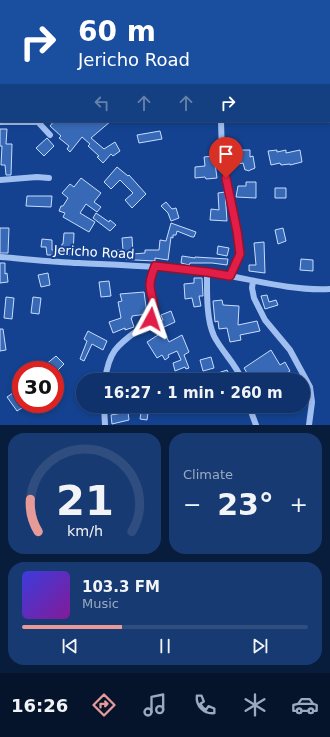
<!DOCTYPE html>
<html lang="en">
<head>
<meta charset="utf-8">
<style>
	body { margin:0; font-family:"DejaVu Sans",sans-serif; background:#183a72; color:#f1f3f6; height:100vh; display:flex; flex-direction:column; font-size:15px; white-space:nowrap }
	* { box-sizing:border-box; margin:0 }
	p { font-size:13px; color:#9baac2 }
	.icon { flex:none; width:22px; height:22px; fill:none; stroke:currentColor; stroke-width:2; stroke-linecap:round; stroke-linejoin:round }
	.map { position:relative; height:425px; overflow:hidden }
	.sheet { display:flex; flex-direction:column; gap:8px; padding:8px; background:#081c3b; flex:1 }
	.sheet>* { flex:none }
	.banner { position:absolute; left:0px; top:0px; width:330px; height:122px; box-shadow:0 2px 6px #0003,0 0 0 1px #2f4d7f; background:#1a4fa0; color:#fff; overflow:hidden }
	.speed { position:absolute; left:12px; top:361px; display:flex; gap:8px; font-size:20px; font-weight:700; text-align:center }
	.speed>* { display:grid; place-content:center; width:52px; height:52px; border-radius:50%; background:#0f326c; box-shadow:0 2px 6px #0003,0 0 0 1px #2f4d7f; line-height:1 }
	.speed .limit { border:6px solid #d22; background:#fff; color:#111 }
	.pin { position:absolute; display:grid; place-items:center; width:34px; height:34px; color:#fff; margin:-41px -17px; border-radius:50% 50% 50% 0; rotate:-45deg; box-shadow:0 0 4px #0007 }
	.pin .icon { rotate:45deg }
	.me { position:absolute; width:44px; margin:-22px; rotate:5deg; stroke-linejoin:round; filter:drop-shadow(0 0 3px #0008) }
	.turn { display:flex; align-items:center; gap:14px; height:84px; padding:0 12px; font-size:18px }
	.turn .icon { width:52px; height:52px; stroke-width:2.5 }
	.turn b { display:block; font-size:28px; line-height:34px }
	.lanes { display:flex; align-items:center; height:38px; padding:0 12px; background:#0003; justify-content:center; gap:20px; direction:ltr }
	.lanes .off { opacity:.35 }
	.big { font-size:30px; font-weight:700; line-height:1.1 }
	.sheet .widget { flex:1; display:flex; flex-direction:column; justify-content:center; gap:6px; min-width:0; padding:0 14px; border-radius:16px; background:#183a72 }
	.sheet .dial { align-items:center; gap:0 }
	.dial svg { height:104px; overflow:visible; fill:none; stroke:#2f4d7f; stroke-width:7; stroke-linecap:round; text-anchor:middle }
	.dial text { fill:#f1f3f6; stroke:none }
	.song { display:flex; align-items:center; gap:12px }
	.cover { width:48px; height:48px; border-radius:6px; background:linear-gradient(135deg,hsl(240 70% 55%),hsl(290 70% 35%)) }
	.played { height:4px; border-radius:2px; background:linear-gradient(90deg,#e69b98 35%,#2f4d7f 35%) }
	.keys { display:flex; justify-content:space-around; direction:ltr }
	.heat { display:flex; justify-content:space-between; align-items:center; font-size:22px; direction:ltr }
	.sheet .tiles { flex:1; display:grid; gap:8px; grid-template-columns:1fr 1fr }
	.widget:last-child { grid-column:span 2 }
	.trip { position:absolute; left:76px; top:373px; width:234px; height:40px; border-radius:20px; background:#0f326c; box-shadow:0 2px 6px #0003,0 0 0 1px #2f4d7f; font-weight:700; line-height:40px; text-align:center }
	.tabs { display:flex; height:64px; justify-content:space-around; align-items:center; background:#06142b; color:#9baac2 }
	.tabs .icon { width:28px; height:28px }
	.tabs .selected { color:#e69b98 }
	.tabs b { font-size:18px; color:#f1f3f6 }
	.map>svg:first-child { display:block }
</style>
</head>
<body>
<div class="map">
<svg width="330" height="425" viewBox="0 0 330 425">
	<rect width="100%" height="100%" fill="#144290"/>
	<path fill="#3869b7" stroke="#c7dcfc" d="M54,121H111L91,138L104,149L115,142L120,151L113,156L111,154L103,163L97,157L99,156L88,146L90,144L82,137L70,152L67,149L69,146L59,138L61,136L50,126Z
		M0,129H7L6,144H12L11,175H6L5,165H1L2,146H0Z
		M160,131L162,139L139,143L137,135Z
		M47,138L54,146L44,156L36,148Z
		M241,150H250V157L253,156L255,168L248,171L247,170H245L243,163L229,166L227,155L241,154Z
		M277,150V152L286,150V153L300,150L302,162L290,165V164L281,165L280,163L271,165L268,151Z
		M214,156L217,178L206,179L205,177L195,178V167L205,166L204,157Z
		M117,167L128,176L129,175L146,194L132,208L125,200L133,193L120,180L111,189L104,182Z
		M81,178L101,193L94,202L101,207L97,212L86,204L80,213L95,222L89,232L63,217L65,213L59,211L61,206H63L68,198L62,193L70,184L74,187Z
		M246,182H256V198L236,197L238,186H246Z
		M275,188H286V198H275Z
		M225,192L227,221L210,220L211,209L219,210L218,193Z
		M27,196H52L51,207L26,206Z
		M166,202L172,209L176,208L179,218L171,221L168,213L161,206Z
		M96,213L109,222L110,220L116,225L110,231L93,218Z
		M171,223L196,232L194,237H192L177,231L176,235H173V238L171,237L168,260L155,258V261L135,260L123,259V257H112V250H123L122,238L132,237L133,254L145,253V250H159L160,240L166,241Z
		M0,228H9L8,253H0Z
		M283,228L286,241L278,244L275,230Z
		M64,233H74L73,255H47L46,247H41L42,239L52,240V250H61L62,244H63Z
		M264,242L265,273L249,271V265H256L254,243Z
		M218,246L229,248L227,256L217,254Z
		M182,256L195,258V257L228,259L227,265L212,263H190L189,265L181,263Z
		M301,259L313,260V271L300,270Z
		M0,263H5V274L7,273L8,282L0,283Z
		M48,273L50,285L41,287L38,275Z
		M194,278H202L203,296H199L201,306L194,307L192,298L185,299L184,284L194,283Z
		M109,281L111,296L101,297L99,282Z
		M144,292L147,314L132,316V318H131L134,327L125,330V328L113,333L109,322L121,318L118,302L122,301L120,294Z
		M267,295L269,302L276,300L278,305L265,309L261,296Z
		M6,297L14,298L12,319L4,318Z
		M33,297L41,298L39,314L31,313Z
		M222,300L223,305L239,306L238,325L257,321L260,331L240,335L241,340L230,342L227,328L219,329L218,321L215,322L213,301Z
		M171,311L175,322L162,328L169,342L182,335L189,352L184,355L189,368L186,369L185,367L175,371L173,363L181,360L177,351L168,355L169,357L165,360L162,355L157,358L147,342L158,335L155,322L163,320L161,315Z
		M0,329H3L6,350L0,351Z
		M88,331L107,341L103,350L92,344L84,361L80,359L87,341L84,339Z
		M271,350L280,365L285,362L290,371L287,373L290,380H251L244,368Z
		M56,356L64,364L58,370H39Z
		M211,357L214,368L203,371L200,360Z
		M227,370L231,378H230L231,380H221L218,373Z
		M16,391L21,398V404H30L33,408L28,411L25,406L17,411L7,397Z
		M142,406H149L147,420L140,419Z
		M128,412L129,420L112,424L111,415Z"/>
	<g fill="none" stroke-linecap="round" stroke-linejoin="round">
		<path stroke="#a0bff1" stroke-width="6" d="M193,0V1
			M221,121L222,154L237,231L240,254L230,276
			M0,122H38L50,135
			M0,180L37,177L49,178
			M0,257C26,259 53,262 79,263C122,265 164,266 207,272C248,278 288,291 330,289
			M207,272C207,291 206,319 214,336C222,352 236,364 242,380
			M253,281L252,288L254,298L265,320L290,350L310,387L312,402L309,425
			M105,380C109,352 116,346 138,330C143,326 150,321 153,315C157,307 151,296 150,287C150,280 152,273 155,266
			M104,406L105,425
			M249,406L256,425"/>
	</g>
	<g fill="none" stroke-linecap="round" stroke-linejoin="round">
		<defs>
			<path id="route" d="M151,319C158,308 150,296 150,285C150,278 153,272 155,266L207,272L230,276L240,254L237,231L226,178"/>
		</defs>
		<use href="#route" stroke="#92132f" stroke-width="10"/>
		<use href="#route" stroke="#e11d48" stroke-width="7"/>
	</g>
	<g text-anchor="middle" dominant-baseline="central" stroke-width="4" stroke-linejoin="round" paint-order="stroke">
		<g font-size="13" fill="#fff" stroke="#144290">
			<text transform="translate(94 252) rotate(3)">Jericho Road</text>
		</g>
	</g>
</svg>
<div class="speed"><div class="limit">30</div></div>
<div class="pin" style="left:226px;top:178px;background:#d93025"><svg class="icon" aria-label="arrive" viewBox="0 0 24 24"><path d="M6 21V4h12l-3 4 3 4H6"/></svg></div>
<svg class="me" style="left:151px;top:319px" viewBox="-20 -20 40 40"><path d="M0-17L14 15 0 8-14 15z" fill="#e11d48" stroke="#fff" stroke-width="4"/></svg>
<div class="trip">16:27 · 1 min · 260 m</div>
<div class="banner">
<div class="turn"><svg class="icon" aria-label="right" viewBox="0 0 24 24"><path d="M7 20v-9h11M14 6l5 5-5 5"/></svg><div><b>60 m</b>Jericho Road</div></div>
<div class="lanes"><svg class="icon off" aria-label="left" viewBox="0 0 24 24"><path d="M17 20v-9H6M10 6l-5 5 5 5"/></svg><svg class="icon off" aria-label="ahead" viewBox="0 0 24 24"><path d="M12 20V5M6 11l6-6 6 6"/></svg><svg class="icon off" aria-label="ahead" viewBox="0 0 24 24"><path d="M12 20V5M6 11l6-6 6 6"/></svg><svg class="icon" aria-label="right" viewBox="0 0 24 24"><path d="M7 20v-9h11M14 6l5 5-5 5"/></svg></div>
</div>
</div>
<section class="sheet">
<div class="tiles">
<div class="widget dial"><svg viewBox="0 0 100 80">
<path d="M14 69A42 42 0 1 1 86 69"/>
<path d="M14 69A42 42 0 0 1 8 44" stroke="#e69b98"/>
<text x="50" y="56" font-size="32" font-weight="700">21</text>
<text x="50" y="72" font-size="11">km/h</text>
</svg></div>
<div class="widget"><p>Climate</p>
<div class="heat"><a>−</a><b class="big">23°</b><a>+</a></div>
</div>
<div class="widget">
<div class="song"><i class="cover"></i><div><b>103.3 FM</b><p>Music</p></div></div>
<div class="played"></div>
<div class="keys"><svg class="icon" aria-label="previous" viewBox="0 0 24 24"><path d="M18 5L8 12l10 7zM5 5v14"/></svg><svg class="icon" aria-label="pause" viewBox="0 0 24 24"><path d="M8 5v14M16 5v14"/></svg><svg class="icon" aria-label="next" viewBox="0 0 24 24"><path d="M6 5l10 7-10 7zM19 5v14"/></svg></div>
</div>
</div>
</section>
<nav class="tabs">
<b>16:26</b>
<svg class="icon selected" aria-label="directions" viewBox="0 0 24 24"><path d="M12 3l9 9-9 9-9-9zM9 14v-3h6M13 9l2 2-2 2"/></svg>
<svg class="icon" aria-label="music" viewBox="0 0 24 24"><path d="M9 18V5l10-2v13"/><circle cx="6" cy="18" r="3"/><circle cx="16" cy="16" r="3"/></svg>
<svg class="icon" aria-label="phone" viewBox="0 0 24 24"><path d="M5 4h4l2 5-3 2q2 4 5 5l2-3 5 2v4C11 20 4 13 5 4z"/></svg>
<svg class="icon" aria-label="climate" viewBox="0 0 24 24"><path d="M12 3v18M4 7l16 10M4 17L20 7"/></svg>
<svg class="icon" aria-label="car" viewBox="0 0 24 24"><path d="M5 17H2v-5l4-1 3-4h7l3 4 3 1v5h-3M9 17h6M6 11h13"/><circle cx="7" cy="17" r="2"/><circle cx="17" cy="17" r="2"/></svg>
</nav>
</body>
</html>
